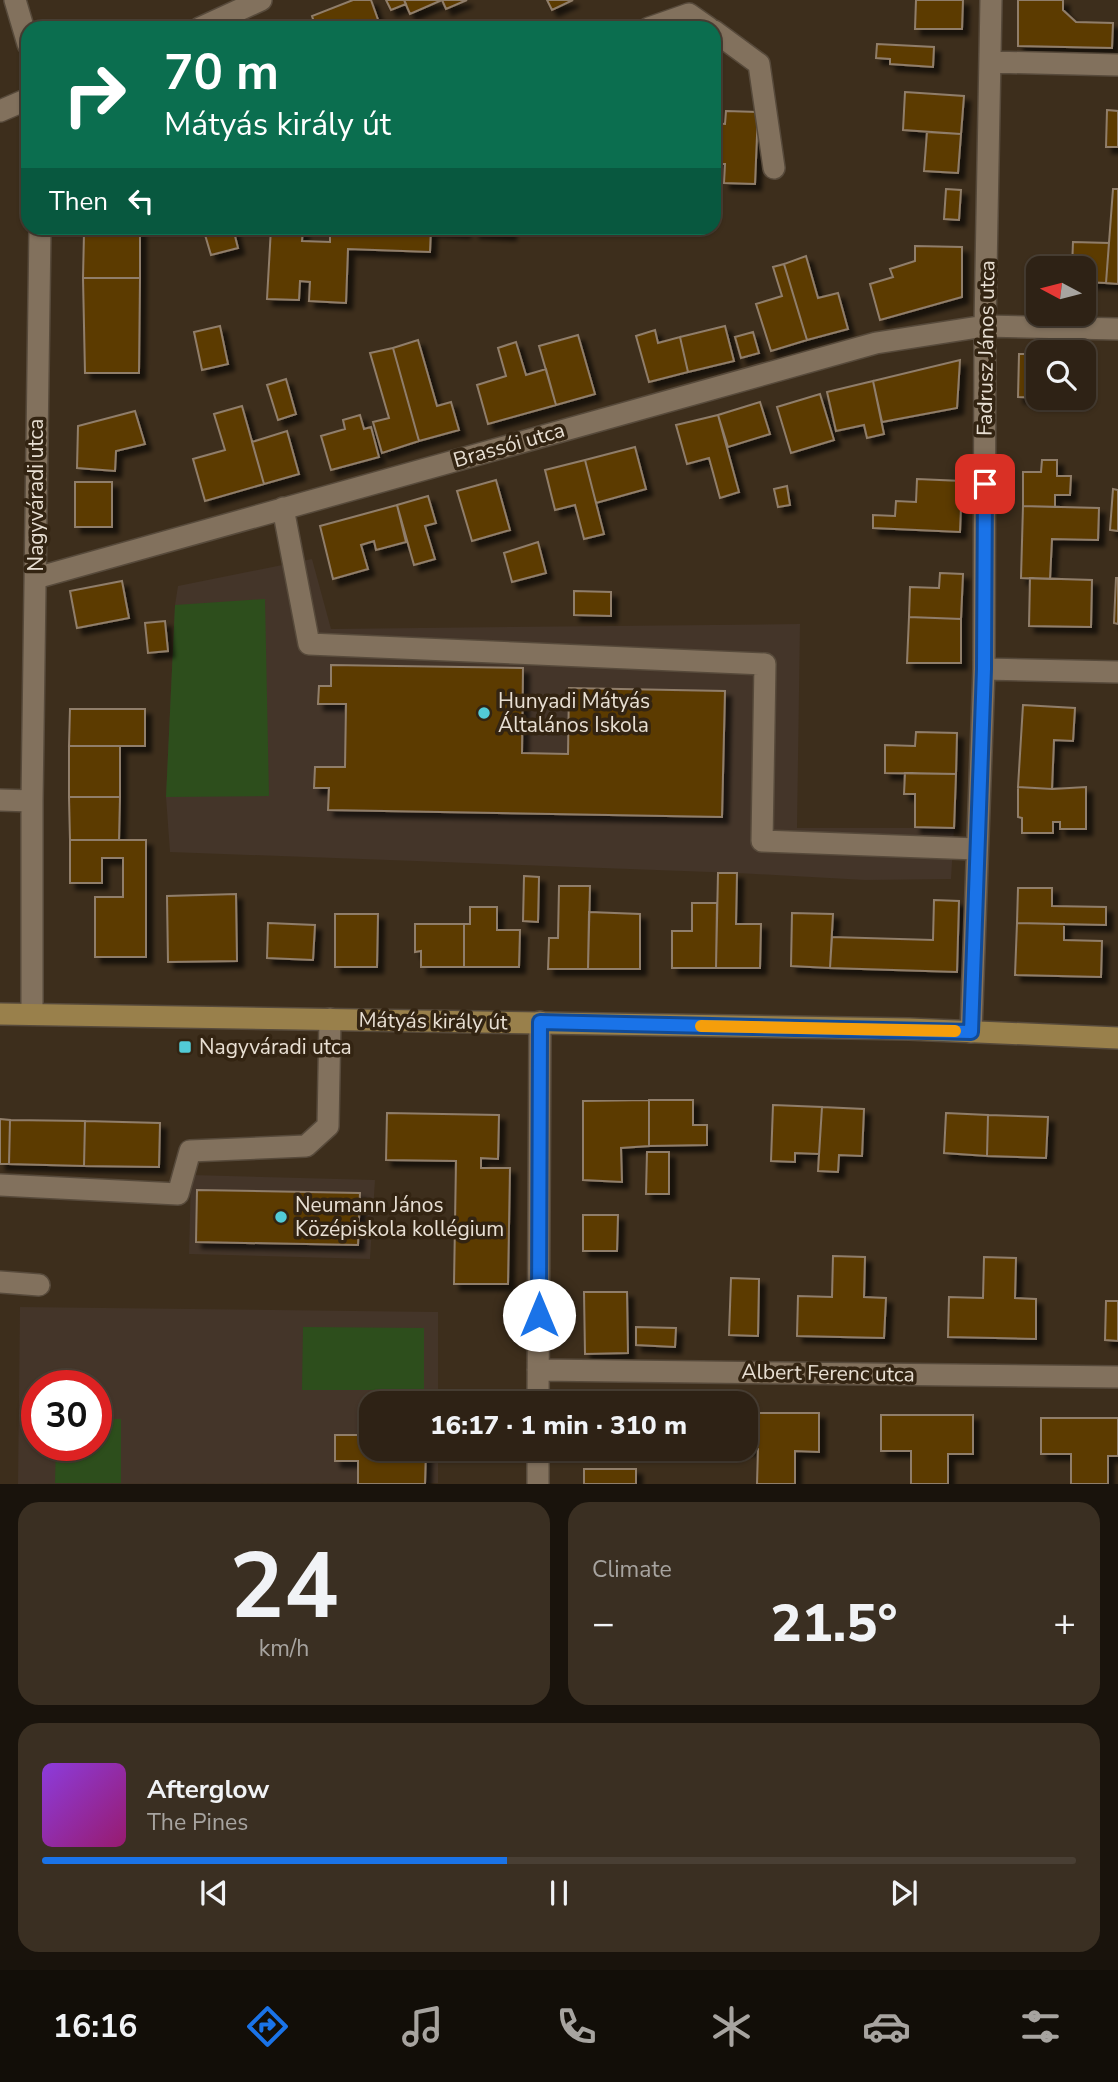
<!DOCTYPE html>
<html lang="en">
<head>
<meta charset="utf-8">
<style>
	body { margin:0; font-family:"Nunito Sans",sans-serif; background:#3a2f22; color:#f1f3f6; height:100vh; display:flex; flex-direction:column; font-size:26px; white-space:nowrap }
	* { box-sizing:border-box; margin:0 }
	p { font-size:23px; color:#a7a4a0 }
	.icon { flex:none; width:38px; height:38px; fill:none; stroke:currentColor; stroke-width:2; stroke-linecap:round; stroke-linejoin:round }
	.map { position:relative; height:1484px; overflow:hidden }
	.details { display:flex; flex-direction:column; gap:18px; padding:18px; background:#19130c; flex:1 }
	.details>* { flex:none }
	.guide { position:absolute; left:21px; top:21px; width:700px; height:214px; border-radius:21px; box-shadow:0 2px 5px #0004,0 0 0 2px #493f34; background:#0b6e4f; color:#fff; overflow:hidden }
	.needle { width:46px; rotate:277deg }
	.controls { position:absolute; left:1026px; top:256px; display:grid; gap:14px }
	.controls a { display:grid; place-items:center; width:70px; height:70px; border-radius:14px; background:#2e2215; box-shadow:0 2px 5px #0004,0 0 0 2px #493f34; font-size:35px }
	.speed { position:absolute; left:21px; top:1370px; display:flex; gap:14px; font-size:35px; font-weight:700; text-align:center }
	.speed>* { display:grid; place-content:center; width:91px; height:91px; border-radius:50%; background:#2e2215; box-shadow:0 2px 5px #0004,0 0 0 2px #493f34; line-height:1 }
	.speed .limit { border:10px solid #d22; background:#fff; color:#111 }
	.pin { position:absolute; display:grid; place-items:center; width:60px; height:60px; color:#fff; margin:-30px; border-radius:14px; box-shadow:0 4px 10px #0006 }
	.me { position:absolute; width:77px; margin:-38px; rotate:0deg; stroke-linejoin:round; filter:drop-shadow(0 0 5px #0008) }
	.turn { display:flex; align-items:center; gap:24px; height:147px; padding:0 28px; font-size:32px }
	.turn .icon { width:91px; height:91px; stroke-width:2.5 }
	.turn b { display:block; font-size:49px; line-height:60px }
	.then { display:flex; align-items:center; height:66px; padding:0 28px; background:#0003; gap:14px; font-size:26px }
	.big { font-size:52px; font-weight:800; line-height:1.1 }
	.details .tile { flex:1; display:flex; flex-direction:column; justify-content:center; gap:10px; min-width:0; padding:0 24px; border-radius:21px; background:#3a2f22 }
	.details .dial { align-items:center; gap:0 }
	.dial b { font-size:91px; line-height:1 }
	.song { display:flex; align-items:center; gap:21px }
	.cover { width:84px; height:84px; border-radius:10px; background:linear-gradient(135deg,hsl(270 70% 55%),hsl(320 70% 35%)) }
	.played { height:7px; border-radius:4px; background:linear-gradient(90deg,#1a73e8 45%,#493f34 45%) }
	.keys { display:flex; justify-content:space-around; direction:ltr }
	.heat { display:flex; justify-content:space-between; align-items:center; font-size:38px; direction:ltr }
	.details .tiles { flex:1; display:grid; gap:18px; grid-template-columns:1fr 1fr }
	.tile:last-child { grid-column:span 2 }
	.trip { position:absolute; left:359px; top:1391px; width:399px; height:70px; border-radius:21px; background:#2e2215; box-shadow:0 2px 5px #0004,0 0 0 2px #493f34; font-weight:800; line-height:70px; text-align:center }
	.dock { display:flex; height:112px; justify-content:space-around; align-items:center; background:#120e08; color:#a7a4a0 }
	.dock .icon { width:49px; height:49px }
	.dock .current { color:#1a73e8 }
	.dock b { font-size:32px; color:#f1f3f6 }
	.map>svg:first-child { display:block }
</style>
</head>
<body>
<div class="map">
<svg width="1118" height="1484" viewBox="0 0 1118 1484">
	<defs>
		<filter id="shadow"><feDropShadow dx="6" dy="6" stdDeviation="2" flood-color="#0009"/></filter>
	</defs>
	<rect width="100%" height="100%" fill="#3d2e1c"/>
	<path fill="#443529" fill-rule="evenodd" d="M312,559L331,629L800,624L797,828H954L951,879L865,880L737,873L170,852L166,797L175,605L178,586Z
		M191,1175L375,1180L370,1259L189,1254Z
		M20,1307L438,1312V1403L371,1404V1449H438V1483L18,1484ZM37,1386H96V1446H37Z"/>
	<path fill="#2d4e1c" d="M265,599L269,796L166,797L175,605Z
		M303,1327L424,1328V1390H302Z
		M96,1419H121V1483H55L56,1446H96Z"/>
	<path fill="#5c3a05" stroke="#907e6a" stroke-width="2" filter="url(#shadow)" d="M353,0H371L381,28H316L312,16Z
		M386,0H404L406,4L391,10Z
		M404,0H442L410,14Z
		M442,0H467L446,9Z
		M547,0H573L552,10Z
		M916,0H963L962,29H915Z
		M1018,0H1063V10L1076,22L1113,23L1112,48L1018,46Z
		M877,44L934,47L933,67L890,64V59L876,58Z
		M905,92L964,96L961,134L903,130Z
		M1107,110L1118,111V147H1106Z
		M726,111L758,112L755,184L724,183L725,164H714V123L725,124Z
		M927,132L961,134L958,173L924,171Z
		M946,189L961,190L959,220L944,219Z
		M1113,189H1118V284L1106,283Z
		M84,228H140V233H84Z
		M203,228H233L238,248L211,255Z
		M271,228H303L302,241L330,242V228H431L430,252L348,249L346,303L309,301L310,282L300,281L299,300L267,299Z
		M432,228H464V232L432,230Z
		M474,228H510V234L474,232Z
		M84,233H140V278H83Z
		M1073,242L1109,243L1106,283L1083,282V268H1072Z
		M915,246L962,247V297L880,320L870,284L893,277L890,269L915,261Z
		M806,256L818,298L838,293L848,329L807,340L784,264Z
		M784,264L807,340L771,351L756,304L782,296L773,267Z
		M83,278H140L139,373H85Z
		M220,326L228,364L202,370L194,332Z
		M725,326L734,361L688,372L680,337Z
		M655,330L658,343L680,337L688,372L649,382L636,336Z
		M753,332L759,353L741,358L735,337Z
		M578,335L595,394L556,405L539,346Z
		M418,340L437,406L451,402L459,430L419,441L393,348Z
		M516,342L526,375L546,369L556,405L488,424L477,385L506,376L498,348Z
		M393,348L419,441L382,453L373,422L389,418L370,353Z
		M1019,354H1038V397L1050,398L1018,397Z
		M960,360L957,408L882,422L873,381Z
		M286,379L296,414L278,420L267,385Z
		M873,381L884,434L867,438L864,425L836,431L827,392Z
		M820,394L834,440L791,453L777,407Z
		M760,402L770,434L728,447L718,415Z
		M242,406L264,484L205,501L193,459L225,450L214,414Z
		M135,411L145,444L116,451L115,471L77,468L78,426Z
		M360,415L364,429L371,427L379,457L331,470L321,436L345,429L343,420Z
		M718,415L739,492L720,498L709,458L687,464L676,425Z
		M287,431L299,474L264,484L252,442Z
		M635,447L646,489L596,503L585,460Z
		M585,460L604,534L584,539L575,505L555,510L545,470Z
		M1042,460H1057V476H1071L1070,495H1055V507L1023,506V472H1041Z
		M917,479L962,481L960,532L873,528V515L895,516L896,501L916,502Z
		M496,480L510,530L472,541L457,491Z
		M75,482H112V527H75Z
		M787,486L790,505L778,507L774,489Z
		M1113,489L1118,490V531L1110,530Z
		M428,496L436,523L425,526L435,559L414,565L397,505Z
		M397,505L406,542L376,550L374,541L361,545L368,569L333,579L320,526Z
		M1023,506L1099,508L1098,540L1052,539L1050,579L1021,578Z
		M538,542L546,573L512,582L504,553Z
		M940,573L963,574L961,619L909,617L910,587L939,588Z
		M1030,578L1092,580L1091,627L1029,626Z
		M1116,578H1118V624L1114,623Z
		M122,581L129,618L77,628L70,591Z
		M574,591L611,592V616L574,615Z
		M909,617L961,619V663H907Z
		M165,621L168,651L148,653L145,623Z
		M331,665L523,668L522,753L568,754L569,688L725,691L722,817L328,810L329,788H314L315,767H345L346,704H318L319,686H331Z
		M1023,705L1075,708L1073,741L1054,740L1052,789L1018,787Z
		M70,709H145V746H69Z
		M916,732L957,733L956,774L885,773V745L915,746Z
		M69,746H120V797H69Z
		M905,773L956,774L954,828L915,827V794H904Z
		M1018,787L1052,789L1086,787V829H1060V822H1053V833H1022V818L1018,817Z
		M69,797H120L119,840H70Z
		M70,840H146V957H95V897H123V858H102V883H70Z
		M718,873H737L736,924H761L760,968H716Z
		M524,876L539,877L538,922L523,921Z
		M559,886H590L588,969H548L549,938H558Z
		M1018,888H1052V906L1106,907V925L1017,923Z
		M236,894L237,961L168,962L167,896Z
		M934,900L959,901L957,972L830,968L832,937L933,940Z
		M692,903H717L716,968H672V931H692Z
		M470,907H497V930H520L519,967H464V924H470Z
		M589,912L640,914V969H588Z
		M792,913L833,914L830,968L791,966Z
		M335,914H378L377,967H335Z
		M268,923L315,925L313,960L267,958Z
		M1017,923L1064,924V940L1102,941L1101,977L1015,975Z
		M415,924H464V967H421V951L415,952Z
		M649,1100H693V1125H707V1145L649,1146Z
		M649,1100V1146L621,1148L622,1182L583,1180V1101Z
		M773,1105L822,1107L819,1154L795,1153V1162L771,1161Z
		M822,1107L864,1109L862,1156L839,1155L838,1172L818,1171Z
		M387,1113L499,1115L498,1159L481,1158V1168H510L508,1284H454L456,1161L386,1160Z
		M946,1113L988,1115L987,1156L944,1153Z
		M988,1115L1048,1117L1046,1158L987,1156Z
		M0,1119L10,1120L9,1164H0Z
		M10,1120L85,1121L84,1166L9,1164Z
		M85,1121L160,1123L159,1167L84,1166Z
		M647,1152H669V1194H646Z
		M197,1190L360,1193L358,1245L196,1242Z
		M583,1215H618L617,1251H583Z
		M833,1256L865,1257L864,1297L886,1298L884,1338L797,1336L798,1296L832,1297Z
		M984,1257L1016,1258L1015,1298L1036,1299V1339L948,1337L949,1297L983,1298Z
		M731,1278L759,1279L758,1336L729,1335Z
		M584,1292H627L628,1353L585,1354Z
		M1106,1301H1118V1341L1105,1340Z
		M636,1327L676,1328L675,1347L636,1345Z
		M583,1401L629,1402V1404H582Z
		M746,1413H819V1452L795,1451V1484H757L758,1449H746Z
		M881,1415H973V1454H948V1484H911V1451H881Z
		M1041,1418H1118V1456H1108V1484H1071V1454H1041Z
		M335,1435H371V1449H426L425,1484H358V1461H335Z
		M584,1469H636V1484H584Z"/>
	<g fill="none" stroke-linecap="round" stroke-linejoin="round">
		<defs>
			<path id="minor" d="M15,0L28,44
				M200,28L261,0
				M649,28L689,14L709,28
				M714,31L759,64L774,168
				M991,62L1118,65
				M0,111L28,99
				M283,508L309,644L765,664L762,841L977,849
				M36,578L876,343L985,326L1118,329
				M984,669L1118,672
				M0,800L32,801
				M32,1014V801L40,228
				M971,1032L984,669L985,326L991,0
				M0,1185L178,1194L190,1151L306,1146L328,1126L330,1019
				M0,1282L39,1285
				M538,1370L1118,1377
				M538,1404L540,1022
				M538,1484V1449"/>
			<path id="major" d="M0,1014L909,1029L1118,1038"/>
		</defs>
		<use href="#minor" stroke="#574a3b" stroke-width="24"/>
		<use href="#major" stroke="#574a3b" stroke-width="24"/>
		<use href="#minor" stroke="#82715d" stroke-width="21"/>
		<use href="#major" stroke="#99804b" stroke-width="21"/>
	</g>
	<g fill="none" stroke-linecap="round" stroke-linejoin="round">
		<defs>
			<path id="route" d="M539,1315L540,1022L971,1032L984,669L985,484"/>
		</defs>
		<use href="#route" stroke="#114b97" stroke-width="18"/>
		<use href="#route" stroke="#1a73e8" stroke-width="12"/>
		<path stroke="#f59e0b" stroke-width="12" d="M701,1026L955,1031"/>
	</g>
	<g fill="#52cbd7" stroke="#332412" stroke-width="2.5">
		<circle cx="484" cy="713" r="7"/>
		<rect x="178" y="1040" width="14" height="14" rx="3.5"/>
		<circle cx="281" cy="1217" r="7"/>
	</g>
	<g text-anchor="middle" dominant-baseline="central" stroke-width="7" stroke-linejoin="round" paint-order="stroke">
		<g font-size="21" fill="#e8dfd3" stroke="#332412">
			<text transform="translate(986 348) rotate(-89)">Fadrusz János utca</text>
			<text transform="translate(509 445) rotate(-16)">Brassói utca</text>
			<text transform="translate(36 495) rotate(-90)">Nagyváradi utca</text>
			<text transform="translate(433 1021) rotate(1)">Mátyás király út</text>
			<text transform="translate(828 1373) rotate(1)">Albert Ferenc utca</text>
		</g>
		<g font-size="21" fill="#e8dfd3" stroke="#332412" text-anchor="start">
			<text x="498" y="701">Hunyadi Mátyás<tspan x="498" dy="24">Általános Iskola</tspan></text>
			<text x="199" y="1047">Nagyváradi utca</text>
			<text x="295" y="1205">Neumann János<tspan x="295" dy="24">Középiskola kollégium</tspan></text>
		</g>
	</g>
</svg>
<div class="controls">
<a><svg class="needle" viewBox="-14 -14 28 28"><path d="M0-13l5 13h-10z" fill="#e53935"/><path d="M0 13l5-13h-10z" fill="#a7a4a0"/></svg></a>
<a><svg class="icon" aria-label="search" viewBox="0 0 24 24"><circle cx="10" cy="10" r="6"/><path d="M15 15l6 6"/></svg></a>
</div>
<div class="speed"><div class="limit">30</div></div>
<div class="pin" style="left:985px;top:484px;background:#d93025"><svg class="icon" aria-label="arrive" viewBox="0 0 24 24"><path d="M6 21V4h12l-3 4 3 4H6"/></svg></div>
<svg class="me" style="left:539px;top:1315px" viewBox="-20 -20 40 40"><circle r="19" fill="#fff"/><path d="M0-13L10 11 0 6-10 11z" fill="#1a73e8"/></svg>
<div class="trip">16:17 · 1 min · 310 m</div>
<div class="guide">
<div class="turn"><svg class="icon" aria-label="right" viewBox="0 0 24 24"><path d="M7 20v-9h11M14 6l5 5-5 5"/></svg><div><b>70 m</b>Mátyás király út</div></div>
<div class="then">Then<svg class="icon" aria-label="left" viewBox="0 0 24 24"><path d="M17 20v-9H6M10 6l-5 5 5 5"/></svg></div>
</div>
</div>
<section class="details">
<div class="tiles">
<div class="tile dial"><b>24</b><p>km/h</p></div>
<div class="tile"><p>Climate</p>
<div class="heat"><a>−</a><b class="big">21.5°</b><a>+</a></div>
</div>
<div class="tile">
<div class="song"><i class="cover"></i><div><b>Afterglow</b><p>The Pines</p></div></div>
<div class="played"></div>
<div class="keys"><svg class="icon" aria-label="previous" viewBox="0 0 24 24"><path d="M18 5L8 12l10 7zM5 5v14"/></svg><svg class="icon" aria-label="pause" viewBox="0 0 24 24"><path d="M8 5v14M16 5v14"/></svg><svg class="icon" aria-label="next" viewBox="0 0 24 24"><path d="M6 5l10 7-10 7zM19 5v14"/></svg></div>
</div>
</div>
</section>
<nav class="dock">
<b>16:16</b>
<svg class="icon current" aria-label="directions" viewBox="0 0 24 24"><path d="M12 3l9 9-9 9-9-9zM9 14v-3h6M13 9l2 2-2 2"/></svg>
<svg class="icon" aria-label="music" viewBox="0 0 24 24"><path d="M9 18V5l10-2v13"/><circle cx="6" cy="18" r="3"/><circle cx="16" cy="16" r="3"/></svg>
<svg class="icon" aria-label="phone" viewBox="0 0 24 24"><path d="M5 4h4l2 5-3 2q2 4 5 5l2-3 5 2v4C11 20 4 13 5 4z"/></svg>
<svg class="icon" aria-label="climate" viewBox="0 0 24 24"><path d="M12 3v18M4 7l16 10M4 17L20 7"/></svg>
<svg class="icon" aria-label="car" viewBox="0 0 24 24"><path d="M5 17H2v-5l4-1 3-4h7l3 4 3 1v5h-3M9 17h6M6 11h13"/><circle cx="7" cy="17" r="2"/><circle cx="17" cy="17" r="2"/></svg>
<svg class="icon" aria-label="filters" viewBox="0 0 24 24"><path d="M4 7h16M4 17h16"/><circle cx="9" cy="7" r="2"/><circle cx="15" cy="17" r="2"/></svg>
</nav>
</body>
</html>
